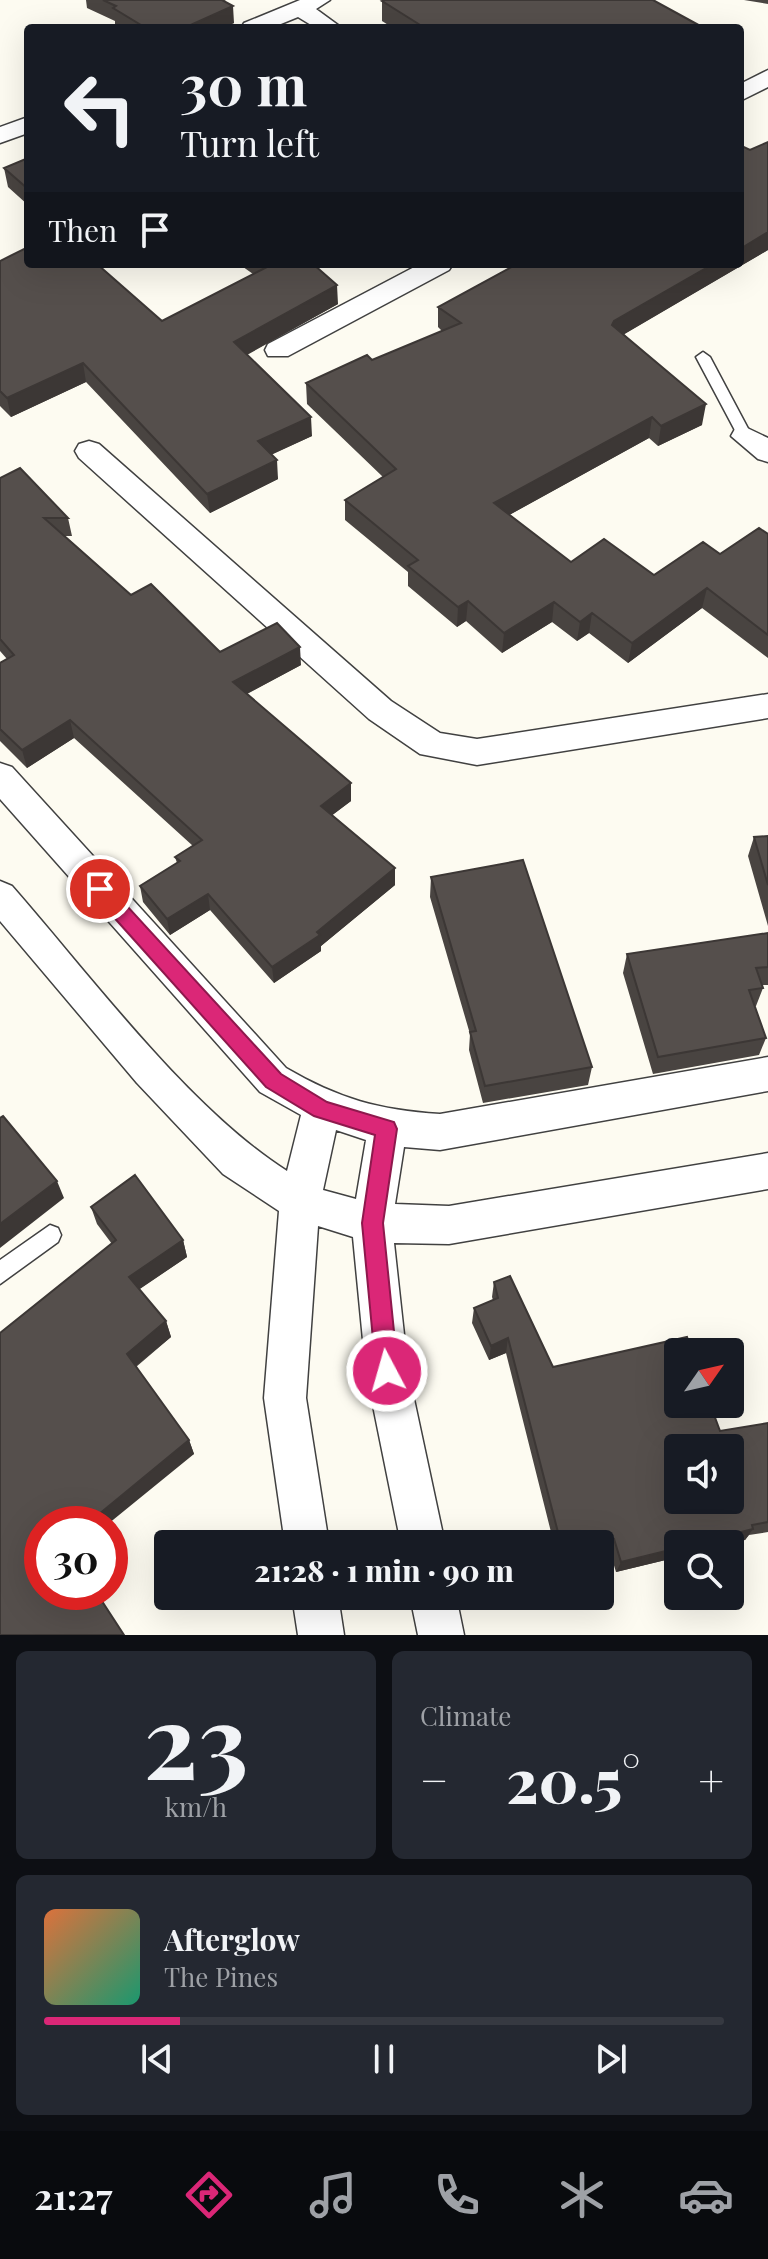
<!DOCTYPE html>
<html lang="en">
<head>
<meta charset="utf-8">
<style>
	body { margin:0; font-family:"Playfair Display",serif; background:#242831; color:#f1f3f6; height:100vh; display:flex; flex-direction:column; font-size:30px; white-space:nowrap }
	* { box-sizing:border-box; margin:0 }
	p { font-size:26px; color:#9ea1a6 }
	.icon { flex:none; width:44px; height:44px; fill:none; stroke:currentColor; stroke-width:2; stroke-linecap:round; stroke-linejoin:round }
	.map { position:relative; height:1635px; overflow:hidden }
	.panel { display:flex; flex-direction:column; gap:16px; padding:16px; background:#0d0f14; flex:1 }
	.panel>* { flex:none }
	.hud { position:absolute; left:24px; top:24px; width:720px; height:244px; border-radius:8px; box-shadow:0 8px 32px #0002; background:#171b24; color:#f1f3f6; overflow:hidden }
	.needle { width:52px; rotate:56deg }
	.buttons { position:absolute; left:664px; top:1338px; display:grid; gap:16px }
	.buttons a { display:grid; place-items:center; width:80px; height:80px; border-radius:8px; background:#171b24; box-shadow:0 8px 32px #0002; font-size:40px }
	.speed { position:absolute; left:24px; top:1506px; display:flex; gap:16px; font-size:40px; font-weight:700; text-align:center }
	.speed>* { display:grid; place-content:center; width:104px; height:104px; border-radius:50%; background:#171b24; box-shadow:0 8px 32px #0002; line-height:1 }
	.speed .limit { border:12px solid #d22; background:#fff; color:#111 }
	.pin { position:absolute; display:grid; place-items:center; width:68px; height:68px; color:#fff; margin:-34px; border:4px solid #fff; border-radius:50%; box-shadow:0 2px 8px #0007 }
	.me { position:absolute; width:88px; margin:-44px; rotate:354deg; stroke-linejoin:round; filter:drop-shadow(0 0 6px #0008) }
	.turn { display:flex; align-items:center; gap:28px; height:168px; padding:0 24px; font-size:36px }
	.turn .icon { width:104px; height:104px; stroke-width:2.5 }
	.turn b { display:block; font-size:56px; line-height:68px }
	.then { display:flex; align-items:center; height:76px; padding:0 24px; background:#0003; gap:16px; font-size:30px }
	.big { font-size:60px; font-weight:800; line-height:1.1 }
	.panel .card { flex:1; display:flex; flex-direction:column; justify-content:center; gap:12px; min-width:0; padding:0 28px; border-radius:12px; background:#242831 }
	.panel .dial { align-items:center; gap:0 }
	.dial b { font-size:104px; line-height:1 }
	.song { display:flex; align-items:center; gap:24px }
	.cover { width:96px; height:96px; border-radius:12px; background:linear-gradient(135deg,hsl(20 70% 55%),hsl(160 70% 35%)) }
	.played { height:8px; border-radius:4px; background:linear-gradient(90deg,#db2777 20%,#363941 20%) }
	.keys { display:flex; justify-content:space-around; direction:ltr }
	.heat { display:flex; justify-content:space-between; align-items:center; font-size:44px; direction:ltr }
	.panel .tiles { flex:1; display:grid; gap:16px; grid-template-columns:1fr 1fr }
	.card:last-child { grid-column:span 2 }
	.trip { position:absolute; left:154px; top:1530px; width:460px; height:80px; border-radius:8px; background:#171b24; box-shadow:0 8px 32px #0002; font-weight:800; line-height:80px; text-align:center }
	.menu { display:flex; height:128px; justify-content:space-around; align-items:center; background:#090b0e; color:#9ea1a6 }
	.menu .icon { width:56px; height:56px }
	.menu .current { color:#db2777 }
	.menu b { font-size:36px; color:#f1f3f6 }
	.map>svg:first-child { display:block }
</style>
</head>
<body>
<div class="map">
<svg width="768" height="1635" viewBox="0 0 768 1635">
	<rect width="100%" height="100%" fill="#fdfbf1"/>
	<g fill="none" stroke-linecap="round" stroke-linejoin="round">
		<defs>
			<path id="lane" d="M703,352L710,357L752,436L750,440H740L738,436L696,357Z
				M50,1225L58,1228L61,1235L58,1242L0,1284V1260Z"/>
			<path id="street" d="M300,0H330L316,9L342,28H316L298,17L271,28H241L244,23Z
				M768,70V87L740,101V84Z
				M28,117V133L0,143V127Z
				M420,264H453L449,270L288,356H268L265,350L268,344Z
				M745,427L768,438V462L758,459L731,436L735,429Z
				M89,441L99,444L391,701L440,733L477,739L768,694V718L477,765L420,754L369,719L79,458L75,451L79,444Z
				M0,763L12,767L286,1068C339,1099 379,1110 440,1114L768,1057V1091L440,1150L404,1147L395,1204L449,1206L768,1153V1189L449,1244L394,1243L408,1371L445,1544H401L366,1371L353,1237L318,1226L306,1398L329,1544H285L264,1398L279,1211L223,1174L137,1083L0,921V881L12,886C91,976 188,1108 287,1171L301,1115L260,1092L0,799ZM336,1130L366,1140L356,1199L323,1190Z
				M292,1596H338L344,1635H298Z
				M410,1596H456L464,1635H418Z"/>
		</defs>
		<use href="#lane" stroke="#414141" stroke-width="3"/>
		<use href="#street" stroke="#414141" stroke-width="3"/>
		<use href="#lane" fill="#fff" fill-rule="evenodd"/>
		<use href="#street" fill="#fff" fill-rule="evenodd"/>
	</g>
	<path fill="#494441" d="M86,0H226L224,1L234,23L222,28H121L115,24V21L87,8Z
		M744,0H768V4Z
		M382,1L704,28H393L382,21Z
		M28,158V205L8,187L4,168Z
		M768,250L624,334L702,425L658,446L649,438L509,515L571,562L654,575L720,554L768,534V658L702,608L628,663L589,633L577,641L552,622L502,653L466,621L457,627L408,586V572L345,520V500L383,477L307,404L306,383L372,360L442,331L438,327V307Z
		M0,261L162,321L253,274L239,264H313L338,304L247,355L312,436L271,455L278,479L210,513L86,382L11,417L0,406Z
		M0,478L68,518L72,536H65L131,595L220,652L301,665L247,694L351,783V801L332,815L395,868V885L321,946V951L274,983L210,910L170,935L143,902L140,886L177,863L175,857L193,846L74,738L27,768L0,741V663L7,659L0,651Z
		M768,836V926L748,856L754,837Z
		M431,877L592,1067L588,1085L483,1103L469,1050L470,1034L430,897Z
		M768,933V985H762L763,988L756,1006H755L766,1038L759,1055L653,1074L623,973L627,954Z
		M91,1207L183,1240L187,1257L139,1289L166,1321L171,1337L136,1367L189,1440L194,1454L42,1524L0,1635L112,1244L97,1224Z
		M494,1282L553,1367L720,1431L768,1423V1532L749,1535L745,1540L678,1544V1557L616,1572L609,1549L600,1551V1544H554L506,1353L489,1360L472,1323L474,1308L493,1300L492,1297Z"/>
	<path fill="#3c3735" d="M233,6L234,23L222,28H184Z
		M768,232V250L611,342L612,325L614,321L713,264H740V249Z
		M337,285L338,304L235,361L234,342Z
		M83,363L86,382L11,417L7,398Z
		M706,404L702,425L658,446L661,426Z
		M311,417L312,436L259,460L258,441Z
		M652,417L649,438L493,524L494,503Z
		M277,460L278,479L210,513L207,494Z
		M707,588L702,608L628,663L632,643Z
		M468,601L466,621L457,627L458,607Z
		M554,602L552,622L502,653L504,633Z
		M592,613L589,633L577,641L580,622Z
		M300,647L301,665L235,700L233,682Z
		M70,720L74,738L27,768L22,750Z
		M351,783V801L322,823L321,806Z
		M395,868V885L321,946V951L274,983L272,967Z
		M208,894L210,910L170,935L167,919Z
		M57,1181L64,1198L0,1248V1224Z
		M183,1240L187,1257L134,1293L129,1277Z
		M166,1321L171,1337L132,1369L127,1354Z
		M508,1338L506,1353L489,1360L491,1346Z
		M189,1440L194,1454L108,1524H87Z
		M753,1529L745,1540L728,1544H694Z
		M678,1548V1557L616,1572L621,1562Z"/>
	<path fill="#554f4c" stroke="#3c3735" stroke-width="2" fill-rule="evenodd" d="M103,0H222L233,6L184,28H146L113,8L116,6Z
		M385,0H653L704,28H439L434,25L425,28L382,1Z
		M768,142V232L740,249V149L744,147L750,150Z
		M28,158V189L4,168Z
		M28,247V264H97L162,321L267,267L263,264H313L337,285L234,342L311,417L258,441L277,460L207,494L83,363L7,398L0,391V261Z
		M517,264H713L614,321L612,325L706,404L661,426L652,417L494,503L571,562L604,539L654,575L703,542L720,554L759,528L768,534V635L707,588L632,643L592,613L580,622L554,602L504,633L468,601L458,607L408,566L418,560L345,500L396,469L306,383L367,355L372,360L461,323L438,307Z
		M20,468L68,518H44L131,595L151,584L220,652L277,623L300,647L233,682L351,783L321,806L395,868L317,932L320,935L272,967L208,894L167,919L140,886L180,861L175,857L202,840L70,720L22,750L0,729V663L14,655L0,639V478Z
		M768,836V885L754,837Z
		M523,860L592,1067L485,1086L470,1032L476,1031L431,877Z
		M768,933V967L756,968L763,988L749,990L766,1038L658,1057L627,954Z
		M3,1116L57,1181L0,1224V1118Z
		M135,1175L183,1240L129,1277L166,1321L127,1354L189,1440L87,1524H42V1592H96L124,1635H0V1333L116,1240L91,1207Z
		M510,1276L553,1367L687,1337L692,1352H678V1404H710L720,1431L768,1423V1522L752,1525L753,1529L694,1544H678V1548L621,1562L614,1539L590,1544H561L508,1338L491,1346L474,1308L498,1298L494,1282ZM678,1448H730V1500H678Z"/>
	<path fill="#db2777" stroke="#8e194d" stroke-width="2" d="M100,881L106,883L281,1074L327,1102L394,1122L397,1129L383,1223L398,1371L395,1379L387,1382L379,1379L376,1371L362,1223L375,1135L314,1116L266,1087L93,894V883Z"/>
</svg>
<div class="buttons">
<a><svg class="needle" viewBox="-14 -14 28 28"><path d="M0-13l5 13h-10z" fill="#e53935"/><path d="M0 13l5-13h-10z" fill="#9ea1a6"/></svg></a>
<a><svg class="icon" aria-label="sound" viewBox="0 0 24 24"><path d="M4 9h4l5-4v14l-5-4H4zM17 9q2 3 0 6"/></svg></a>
<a><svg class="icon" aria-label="search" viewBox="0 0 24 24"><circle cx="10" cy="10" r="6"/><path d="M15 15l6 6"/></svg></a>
</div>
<div class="speed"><div class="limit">30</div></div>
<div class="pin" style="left:100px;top:889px;background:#d93025"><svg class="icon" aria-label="arrive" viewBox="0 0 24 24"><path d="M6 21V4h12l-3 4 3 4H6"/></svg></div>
<svg class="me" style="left:387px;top:1371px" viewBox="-20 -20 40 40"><circle r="17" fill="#db2777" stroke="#fff" stroke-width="3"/><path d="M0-11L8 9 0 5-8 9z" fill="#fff"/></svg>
<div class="trip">21:28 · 1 min · 90 m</div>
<div class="hud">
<div class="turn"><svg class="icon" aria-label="left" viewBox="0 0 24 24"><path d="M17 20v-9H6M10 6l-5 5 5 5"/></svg><div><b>30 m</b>Turn left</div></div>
<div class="then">Then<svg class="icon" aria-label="arrive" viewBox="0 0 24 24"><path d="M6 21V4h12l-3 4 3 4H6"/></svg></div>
</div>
</div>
<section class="panel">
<div class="tiles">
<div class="card dial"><b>23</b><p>km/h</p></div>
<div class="card"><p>Climate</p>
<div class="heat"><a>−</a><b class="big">20.5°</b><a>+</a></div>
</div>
<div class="card">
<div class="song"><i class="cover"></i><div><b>Afterglow</b><p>The Pines</p></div></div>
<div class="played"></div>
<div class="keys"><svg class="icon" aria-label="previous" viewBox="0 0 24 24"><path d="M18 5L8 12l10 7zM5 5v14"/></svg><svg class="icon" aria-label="pause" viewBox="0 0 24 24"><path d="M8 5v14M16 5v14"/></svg><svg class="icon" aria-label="next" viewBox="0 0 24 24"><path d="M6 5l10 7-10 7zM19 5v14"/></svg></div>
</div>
</div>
</section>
<nav class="menu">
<b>21:27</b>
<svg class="icon current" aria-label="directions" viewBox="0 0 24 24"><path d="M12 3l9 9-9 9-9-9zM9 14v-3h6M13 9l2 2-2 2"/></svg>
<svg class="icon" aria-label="music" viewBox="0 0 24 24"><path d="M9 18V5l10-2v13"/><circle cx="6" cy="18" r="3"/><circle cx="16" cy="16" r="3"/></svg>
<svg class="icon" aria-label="phone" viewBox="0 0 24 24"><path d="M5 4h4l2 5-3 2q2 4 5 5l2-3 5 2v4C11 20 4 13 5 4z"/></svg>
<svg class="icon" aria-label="climate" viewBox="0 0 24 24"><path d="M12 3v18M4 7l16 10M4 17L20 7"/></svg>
<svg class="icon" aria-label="car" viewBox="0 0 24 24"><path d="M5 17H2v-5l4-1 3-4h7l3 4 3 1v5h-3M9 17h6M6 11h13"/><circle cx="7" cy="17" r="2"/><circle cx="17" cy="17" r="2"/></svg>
</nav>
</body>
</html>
